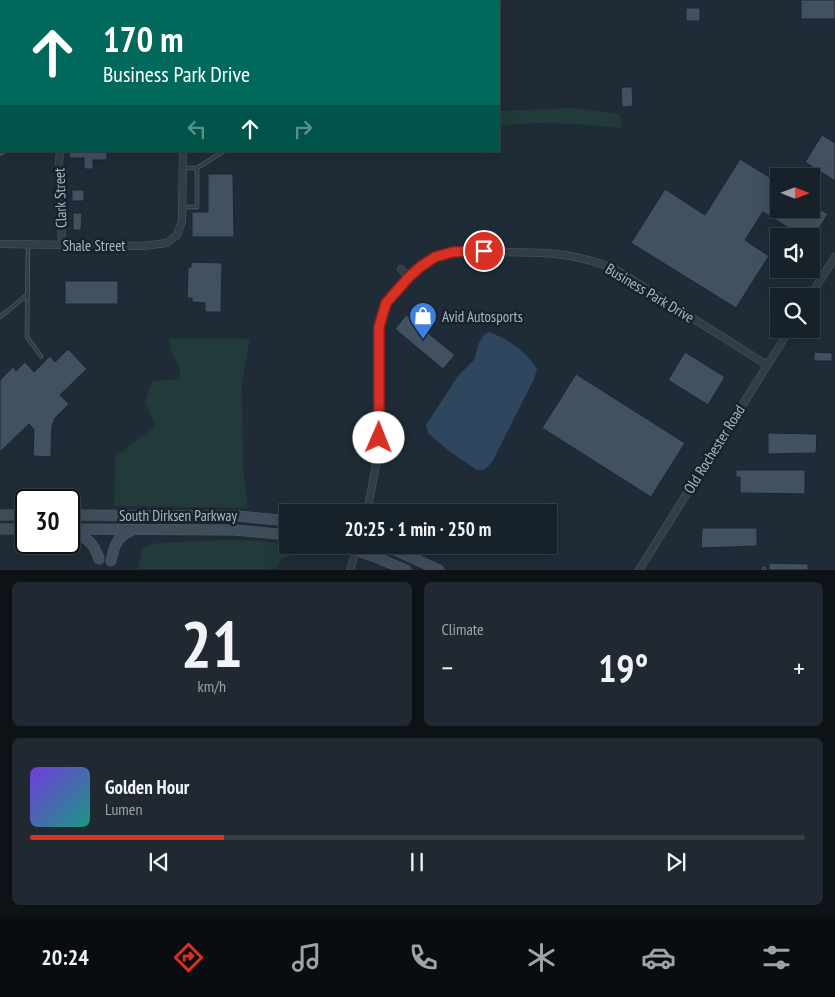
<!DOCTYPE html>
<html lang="en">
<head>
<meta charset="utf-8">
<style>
	body { margin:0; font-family:"PT Sans Narrow",sans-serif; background:#202931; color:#f1f3f6; height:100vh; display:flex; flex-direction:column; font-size:19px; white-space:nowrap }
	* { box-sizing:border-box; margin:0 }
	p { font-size:16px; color:#9ea3a8 }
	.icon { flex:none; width:28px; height:28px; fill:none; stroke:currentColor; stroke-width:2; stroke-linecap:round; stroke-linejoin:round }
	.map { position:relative; height:570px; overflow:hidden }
	.details { display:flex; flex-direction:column; gap:12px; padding:12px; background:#0d1217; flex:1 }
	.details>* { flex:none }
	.banner { position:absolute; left:0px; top:0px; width:500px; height:152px; box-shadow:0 5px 20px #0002,0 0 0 1px #363e46; background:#00695c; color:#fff; overflow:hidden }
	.needle { width:32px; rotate:91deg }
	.buttons { position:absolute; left:770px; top:168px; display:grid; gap:10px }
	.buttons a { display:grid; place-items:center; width:50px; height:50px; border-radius:0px; background:#172129; box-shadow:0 5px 20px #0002,0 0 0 1px #363e46; font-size:25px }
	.speed { position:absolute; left:15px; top:489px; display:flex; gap:10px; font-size:25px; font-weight:700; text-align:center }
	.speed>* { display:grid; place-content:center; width:65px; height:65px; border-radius:50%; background:#172129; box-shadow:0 5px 20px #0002,0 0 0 1px #363e46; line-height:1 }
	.speed .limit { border:2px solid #111; border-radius:8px; background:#fff; color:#111 }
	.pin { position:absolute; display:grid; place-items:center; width:42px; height:42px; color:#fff; margin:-21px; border:2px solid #fff; border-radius:50%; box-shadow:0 1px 5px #0007 }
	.me { position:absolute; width:55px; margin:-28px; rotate:1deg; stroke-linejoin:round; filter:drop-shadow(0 0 4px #0008) }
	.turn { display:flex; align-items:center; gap:18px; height:105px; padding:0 20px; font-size:22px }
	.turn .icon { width:65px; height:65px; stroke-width:2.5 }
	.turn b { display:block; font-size:35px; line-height:42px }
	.lanes { display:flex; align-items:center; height:48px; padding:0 20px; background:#0003; justify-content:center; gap:25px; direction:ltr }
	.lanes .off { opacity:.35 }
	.big { font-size:38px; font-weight:800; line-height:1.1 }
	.details .widget { flex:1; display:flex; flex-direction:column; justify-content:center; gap:8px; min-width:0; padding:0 18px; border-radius:8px; background:#202931 }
	.details .dial { align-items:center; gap:0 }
	.dial b { font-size:65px; line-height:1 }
	.song { display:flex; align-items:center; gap:15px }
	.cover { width:60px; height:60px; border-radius:8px; background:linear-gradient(135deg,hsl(260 70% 55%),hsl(170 70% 35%)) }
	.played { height:5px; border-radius:2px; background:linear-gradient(90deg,#d93025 25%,#363e46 25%) }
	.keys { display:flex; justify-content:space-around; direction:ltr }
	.heat { display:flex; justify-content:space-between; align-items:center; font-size:28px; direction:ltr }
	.details .tiles { flex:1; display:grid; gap:12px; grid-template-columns:1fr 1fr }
	.widget:last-child { grid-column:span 2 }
	.trip { position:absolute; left:279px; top:504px; width:278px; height:50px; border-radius:0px; background:#172129; box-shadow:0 5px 20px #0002,0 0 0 1px #363e46; font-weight:800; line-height:50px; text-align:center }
	.tabs { display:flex; height:80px; justify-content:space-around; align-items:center; background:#090d10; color:#9ea3a8 }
	.tabs .icon { width:35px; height:35px }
	.tabs .on { color:#d93025 }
	.tabs b { font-size:22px; color:#f1f3f6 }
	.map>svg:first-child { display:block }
</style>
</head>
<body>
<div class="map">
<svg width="835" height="570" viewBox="0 0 835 570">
	<rect width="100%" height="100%" fill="#1f2c37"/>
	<path fill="#223a3a" d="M574,108L619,114L622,128C581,124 540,120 499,126V111Z
		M168,338L250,339L242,383L243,471L248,508L114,506L115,457L155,426L145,402L152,381L179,379L180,368L171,351Z
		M225,540C249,540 271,540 293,547L290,556L282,559L276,569H138L142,548L157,543Z"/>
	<path fill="#2f475e" d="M489,332C510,340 526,351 537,369L534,379L492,462L484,470H477L449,451L428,433L426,425L458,376L474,360L479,343L484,335Z"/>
	<path fill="#415160" stroke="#1a242e" d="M801,0H835V19H801Z
		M686,8H700V21H686Z
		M621,87H632L633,106L622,107Z
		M822,135L835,143V181L805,162Z
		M70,151H107V160H93V169H84V158H69Z
		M740,159L779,183V209H811V204L828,214L814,236H802L763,212L745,240L769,256L736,308L631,243L665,189L705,215Z
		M208,174H233L234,237H192V212H208Z
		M72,190H84V201H72Z
		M73,213H82L81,230H73Z
		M191,262L222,263L221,312H205V303L192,302V298H187L188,267H191Z
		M65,281H118V304H65Z
		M406,315L455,355L443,369L395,329Z
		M68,349L87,369L60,395L69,404L55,418L52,426L51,457L33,456L34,430L29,424L0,452V380L13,367L16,371L25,362L34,372L50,356L55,362Z
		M685,352L725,377L708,405L668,380Z
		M814,352L832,353V361H814Z
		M576,374L685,443L651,497L542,428Z
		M768,433L817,434L816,453L768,454Z
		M736,470H805V494L740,493V477H736Z
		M702,528H757V546L701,548Z
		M769,563L808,564V570H769Z"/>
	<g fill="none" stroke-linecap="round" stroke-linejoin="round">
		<defs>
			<path id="lane" d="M97,0V1
				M165,1L166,0
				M183,168H197V207H184
				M197,168L224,151
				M28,245L27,337L41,356
				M778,289L790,296
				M0,317L27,295
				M764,569V570"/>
			<path id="street" d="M223,0V1
				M60,151L59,162L62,244
				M0,244L143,246L167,243L177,235L182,221L183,151
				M401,269L409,277
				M810,296L835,257
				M367,512C372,488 377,463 379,438C380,411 379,385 379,358C379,343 377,327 382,313C387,300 396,290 406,280C436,250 453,251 492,252C540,253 573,250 618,271L767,365
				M350,570L358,545
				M639,570L790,329"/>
			<path id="secondary" d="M193,1L194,0
				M0,150L1,149
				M0,515H26
				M69,515L238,516L288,521
				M0,529H26
				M69,529L235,530L288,535
				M70,535C86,535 94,543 99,559
				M338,545L373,556L406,570
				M384,545L439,570
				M111,561C114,547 116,537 131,531"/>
		</defs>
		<use href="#lane" stroke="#505b66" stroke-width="4.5"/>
		<use href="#street" stroke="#505b66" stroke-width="8"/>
		<use href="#secondary" stroke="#505b66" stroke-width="11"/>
		<use href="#lane" stroke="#323d48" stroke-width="3"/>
		<use href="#street" stroke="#323d48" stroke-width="7"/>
		<use href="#secondary" stroke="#404d5b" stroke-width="10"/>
	</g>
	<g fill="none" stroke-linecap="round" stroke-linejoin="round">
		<defs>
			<path id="route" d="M379,438V327L386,303L409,277L420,267L435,257L453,252L484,251"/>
		</defs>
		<use href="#route" stroke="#8d1f18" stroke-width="12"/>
		<use href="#route" stroke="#d93025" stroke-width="9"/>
	</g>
	<defs>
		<symbol id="shop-pin" viewBox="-11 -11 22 30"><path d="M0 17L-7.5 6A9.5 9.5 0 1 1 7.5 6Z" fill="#3f7fe0" stroke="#18222c"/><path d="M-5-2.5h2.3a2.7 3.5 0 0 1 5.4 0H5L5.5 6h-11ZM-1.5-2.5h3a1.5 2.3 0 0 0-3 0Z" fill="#fff"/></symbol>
	</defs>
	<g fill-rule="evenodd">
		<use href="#shop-pin" x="407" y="300" width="32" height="43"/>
	</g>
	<g text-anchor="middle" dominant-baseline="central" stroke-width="5" stroke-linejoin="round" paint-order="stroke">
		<g font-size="15" fill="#acb8c5" stroke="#18222c">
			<text transform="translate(60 198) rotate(-92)">Clark Street</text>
			<text x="94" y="245">Shale Street</text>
			<text transform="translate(650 293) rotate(31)">Business Park Drive</text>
			<text transform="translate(714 449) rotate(-58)">Old Rochester Road</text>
			<text x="178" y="515">South Dirksen Parkway</text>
		</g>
		<g font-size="15" fill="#acb8c5" stroke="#18222c" text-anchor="start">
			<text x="442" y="316">Avid Autosports</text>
		</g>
	</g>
</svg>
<div class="buttons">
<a><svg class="needle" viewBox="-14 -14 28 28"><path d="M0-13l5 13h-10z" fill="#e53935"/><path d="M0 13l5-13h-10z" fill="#9ea3a8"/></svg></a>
<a><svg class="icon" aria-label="sound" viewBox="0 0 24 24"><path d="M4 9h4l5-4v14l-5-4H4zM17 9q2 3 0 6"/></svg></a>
<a><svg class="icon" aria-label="search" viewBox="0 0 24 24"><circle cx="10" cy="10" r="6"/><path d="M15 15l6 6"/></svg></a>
</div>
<div class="speed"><div class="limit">30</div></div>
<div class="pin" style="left:484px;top:251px;background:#d93025"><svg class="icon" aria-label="arrive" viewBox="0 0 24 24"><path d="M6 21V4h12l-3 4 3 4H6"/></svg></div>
<svg class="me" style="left:379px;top:438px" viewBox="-20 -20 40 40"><circle r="19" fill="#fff"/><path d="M0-13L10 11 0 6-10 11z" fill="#d93025"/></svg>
<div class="trip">20:25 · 1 min · 250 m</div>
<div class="banner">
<div class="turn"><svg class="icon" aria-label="ahead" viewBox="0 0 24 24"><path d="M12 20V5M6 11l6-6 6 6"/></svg><div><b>170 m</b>Business Park Drive</div></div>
<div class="lanes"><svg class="icon off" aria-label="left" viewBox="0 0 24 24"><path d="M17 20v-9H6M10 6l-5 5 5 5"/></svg><svg class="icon" aria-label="ahead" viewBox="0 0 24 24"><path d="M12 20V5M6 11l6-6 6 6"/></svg><svg class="icon off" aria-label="right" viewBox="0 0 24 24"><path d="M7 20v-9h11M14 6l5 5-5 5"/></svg></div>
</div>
</div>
<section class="details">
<div class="tiles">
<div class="widget dial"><b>21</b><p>km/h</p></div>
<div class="widget"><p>Climate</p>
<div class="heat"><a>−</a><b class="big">19°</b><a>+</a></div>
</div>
<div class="widget">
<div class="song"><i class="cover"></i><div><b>Golden Hour</b><p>Lumen</p></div></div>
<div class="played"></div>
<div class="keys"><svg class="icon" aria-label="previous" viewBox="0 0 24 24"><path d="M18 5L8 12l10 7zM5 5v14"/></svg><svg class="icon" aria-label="pause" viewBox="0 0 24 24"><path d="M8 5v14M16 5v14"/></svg><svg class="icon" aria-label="next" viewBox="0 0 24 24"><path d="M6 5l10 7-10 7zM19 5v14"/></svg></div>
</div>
</div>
</section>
<nav class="tabs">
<b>20:24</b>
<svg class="icon on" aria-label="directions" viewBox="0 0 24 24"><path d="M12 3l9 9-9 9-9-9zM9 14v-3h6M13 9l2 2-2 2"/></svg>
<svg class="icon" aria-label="music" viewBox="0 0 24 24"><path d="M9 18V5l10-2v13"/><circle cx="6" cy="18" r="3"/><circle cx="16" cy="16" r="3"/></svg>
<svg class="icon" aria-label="phone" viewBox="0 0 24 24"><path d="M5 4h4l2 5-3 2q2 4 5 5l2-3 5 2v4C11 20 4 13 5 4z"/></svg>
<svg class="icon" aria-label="climate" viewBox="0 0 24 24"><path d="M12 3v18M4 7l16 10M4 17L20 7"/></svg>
<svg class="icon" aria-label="car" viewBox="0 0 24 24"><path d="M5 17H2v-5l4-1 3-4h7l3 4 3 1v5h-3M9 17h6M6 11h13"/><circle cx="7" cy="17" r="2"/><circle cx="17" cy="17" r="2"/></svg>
<svg class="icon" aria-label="filters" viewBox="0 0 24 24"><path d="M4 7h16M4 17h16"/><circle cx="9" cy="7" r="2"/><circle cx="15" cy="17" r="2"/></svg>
</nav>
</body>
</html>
